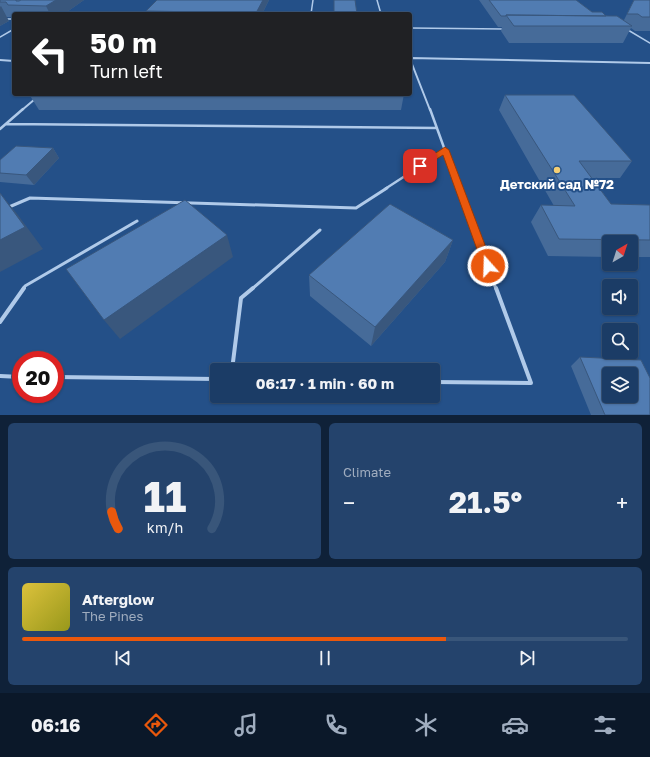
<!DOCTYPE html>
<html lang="en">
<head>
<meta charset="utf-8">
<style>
	body { margin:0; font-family:"Golos Text",sans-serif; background:#24436c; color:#f1f3f6; height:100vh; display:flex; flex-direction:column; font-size:15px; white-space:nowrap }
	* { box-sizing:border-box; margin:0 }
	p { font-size:13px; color:#a0adbf }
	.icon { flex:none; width:22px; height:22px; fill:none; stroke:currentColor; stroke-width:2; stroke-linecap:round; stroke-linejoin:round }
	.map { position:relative; height:415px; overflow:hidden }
	.side { display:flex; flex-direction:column; gap:8px; padding:8px; background:#0f2138; flex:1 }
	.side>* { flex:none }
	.hud { position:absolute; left:12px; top:12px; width:400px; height:84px; border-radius:4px; box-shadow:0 1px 3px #0004,0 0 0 1px #39567a; background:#202124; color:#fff; overflow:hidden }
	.needle { width:26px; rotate:39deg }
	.buttons { position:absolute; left:602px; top:235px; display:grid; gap:8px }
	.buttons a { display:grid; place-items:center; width:36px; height:36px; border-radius:4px; background:#1b3c66; box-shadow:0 1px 3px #0004,0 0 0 1px #39567a; font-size:20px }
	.speed { position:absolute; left:12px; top:351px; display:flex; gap:8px; font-size:20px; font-weight:700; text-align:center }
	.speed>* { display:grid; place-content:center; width:52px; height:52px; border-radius:50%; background:#1b3c66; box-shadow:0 1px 3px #0004,0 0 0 1px #39567a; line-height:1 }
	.speed .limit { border:6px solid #d22; background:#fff; color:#111 }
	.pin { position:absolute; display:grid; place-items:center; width:34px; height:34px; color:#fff; margin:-17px; border-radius:8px; box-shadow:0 2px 6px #0006 }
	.me { position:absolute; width:44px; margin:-22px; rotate:340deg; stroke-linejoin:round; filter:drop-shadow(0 0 3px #0008) }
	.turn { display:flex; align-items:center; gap:14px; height:84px; padding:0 12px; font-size:18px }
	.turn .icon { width:52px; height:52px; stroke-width:2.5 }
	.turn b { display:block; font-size:28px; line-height:34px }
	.big { font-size:30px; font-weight:700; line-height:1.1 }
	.side .card { flex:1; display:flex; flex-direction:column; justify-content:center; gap:6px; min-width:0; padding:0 14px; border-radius:6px; background:#24436c }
	.side .dial { align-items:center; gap:0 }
	.dial svg { height:104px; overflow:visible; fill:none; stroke:#39567a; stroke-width:7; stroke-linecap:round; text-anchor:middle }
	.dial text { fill:#f1f3f6; stroke:none }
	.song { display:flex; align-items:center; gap:12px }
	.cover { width:48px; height:48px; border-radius:6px; background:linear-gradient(135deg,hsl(50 70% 55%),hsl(60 70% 35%)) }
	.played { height:4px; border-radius:2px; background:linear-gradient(90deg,#ea580c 70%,#39567a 70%) }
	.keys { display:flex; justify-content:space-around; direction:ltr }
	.heat { display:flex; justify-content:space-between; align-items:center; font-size:22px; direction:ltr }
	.side .tiles { flex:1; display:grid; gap:8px; grid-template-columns:1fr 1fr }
	.card:last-child { grid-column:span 2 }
	.trip { position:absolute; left:210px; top:363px; width:230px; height:40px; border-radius:4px; background:#1b3c66; box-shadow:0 1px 3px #0004,0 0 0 1px #39567a; font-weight:700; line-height:40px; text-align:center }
	.menu { display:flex; height:64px; justify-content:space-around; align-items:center; background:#0b1829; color:#a0adbf }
	.menu .icon { width:28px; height:28px }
	.menu .current { color:#ea580c }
	.menu b { font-size:18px; color:#f1f3f6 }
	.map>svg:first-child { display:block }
</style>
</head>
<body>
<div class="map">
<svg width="650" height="415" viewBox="0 0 650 415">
	<rect width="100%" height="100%" fill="#245088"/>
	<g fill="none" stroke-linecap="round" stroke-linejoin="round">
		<path stroke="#b0cae9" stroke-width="1.5" d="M377,0L381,14
			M311,14L313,0
			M0,19H14
			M410,28L504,29
			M628,30L650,43
			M0,37L14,29"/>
		<path stroke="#b0cae9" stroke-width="2" d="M410,58L650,63
			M410,59L430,110
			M0,60L14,61
			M22,110L41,94"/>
		<path stroke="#b0cae9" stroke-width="2.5" d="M430,109L459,189
			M6,124L437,128
			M0,129L23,109
			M385,189L445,150"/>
		<path stroke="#b0cae9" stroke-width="3" d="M459,188L496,289
			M9,207L30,198L356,208L387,188
			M23,289L25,286L137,221
			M252,289L320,230"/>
		<path stroke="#b0cae9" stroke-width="4" d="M0,322L24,288
			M232,370L241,298L253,288
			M0,376L21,377
			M55,377L217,379
			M433,382L531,383L496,288"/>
	</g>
	<path fill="#466b99" d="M0,0H84L64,14H14V17H6L9,21L0,26Z
		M157,0H269L262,14H147L146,11Z
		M479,0H576L592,12L624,20L634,0H650V31H635L631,28L623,43H509L501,31L502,27H498Z
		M29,94H404L401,110H39Z
		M505,95L632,161L620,178H592L611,204L650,205V257H631V242H609V257L548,256L531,222L541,205L554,206L499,110Z
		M53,148L59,158L34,185L0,182V160Z
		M453,240L445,262L371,346L310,296L309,275Z
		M580,357L650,415H591L571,366Z"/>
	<path fill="#39577d" d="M56,0H84L64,14H50L46,6Z
		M263,0H269L262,14H256V13Z
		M1,6L9,21L0,26V7Z
		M53,148L59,158L34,185L26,175Z
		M0,193L18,215L43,249L0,272Z
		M227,235L233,257L120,339L104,320Z
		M453,240L445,262L371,346L375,327Z"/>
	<path fill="#517cb2" stroke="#39577d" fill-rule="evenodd" d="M0,0H16V1H19L21,0H56L46,6L8,5L6,2H0Z
		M157,0H263L256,13L146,11Z
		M334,0H355L357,14H334Z
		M489,0H576L592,12H602L606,16L506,15V16H501Z
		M634,0H650V17H642L638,14H627Z
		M506,15L617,16L632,26H514Z
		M505,95H574L632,161H579L611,204L650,205V240L559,239L541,205L575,206Z
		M16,146L53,148L26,175L0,173V160Z
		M0,193L25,227L0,240Z
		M185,200L227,235L104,320L66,269Z
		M390,204L453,240L375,327L309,275Z
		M580,357L641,360L650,378V415H605ZM609,374H631V396H609Z"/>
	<path fill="#ea580c" stroke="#983908" d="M445,147L449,150L493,266L492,269L488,270L484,269L483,266L443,155L422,168H417L416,166Z"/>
	<circle fill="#f4ce74" stroke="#245088" stroke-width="1.5" cx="557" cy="170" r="4"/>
	<g text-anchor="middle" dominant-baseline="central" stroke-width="4" stroke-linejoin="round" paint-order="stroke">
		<g font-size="13" font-weight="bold" fill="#fff" stroke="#245088">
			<text x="557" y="184">Детский сад №72</text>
		</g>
	</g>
</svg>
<div class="buttons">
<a><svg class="needle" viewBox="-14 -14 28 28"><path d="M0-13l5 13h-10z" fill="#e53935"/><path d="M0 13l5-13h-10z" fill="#a0adbf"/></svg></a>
<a><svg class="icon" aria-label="sound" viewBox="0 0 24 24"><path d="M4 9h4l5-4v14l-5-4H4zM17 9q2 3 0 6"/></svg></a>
<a><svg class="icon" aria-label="search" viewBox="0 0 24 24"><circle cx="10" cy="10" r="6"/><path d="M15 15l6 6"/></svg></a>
<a><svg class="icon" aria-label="layers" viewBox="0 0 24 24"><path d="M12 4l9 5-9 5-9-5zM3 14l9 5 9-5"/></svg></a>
</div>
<div class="speed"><div class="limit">20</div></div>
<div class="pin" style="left:420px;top:166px;background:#d93025"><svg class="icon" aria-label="arrive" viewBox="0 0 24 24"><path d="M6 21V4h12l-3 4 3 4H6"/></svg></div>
<svg class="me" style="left:488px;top:266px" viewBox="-20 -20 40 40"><circle r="17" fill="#ea580c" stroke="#fff" stroke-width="3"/><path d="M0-11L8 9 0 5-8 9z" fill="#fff"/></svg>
<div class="trip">06:17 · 1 min · 60 m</div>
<div class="hud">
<div class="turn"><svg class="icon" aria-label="left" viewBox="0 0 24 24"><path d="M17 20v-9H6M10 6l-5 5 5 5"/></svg><div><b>50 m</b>Turn left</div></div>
</div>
</div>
<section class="side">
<div class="tiles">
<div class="card dial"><svg viewBox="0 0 100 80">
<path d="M14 69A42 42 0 1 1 86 69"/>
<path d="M14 69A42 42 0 0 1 9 56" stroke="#ea580c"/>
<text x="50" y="56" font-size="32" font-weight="700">11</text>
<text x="50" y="72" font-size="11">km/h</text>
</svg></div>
<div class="card"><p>Climate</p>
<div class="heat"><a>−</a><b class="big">21.5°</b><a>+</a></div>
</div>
<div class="card">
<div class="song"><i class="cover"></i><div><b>Afterglow</b><p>The Pines</p></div></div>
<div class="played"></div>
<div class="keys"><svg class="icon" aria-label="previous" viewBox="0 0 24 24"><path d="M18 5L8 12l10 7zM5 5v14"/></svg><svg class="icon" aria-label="pause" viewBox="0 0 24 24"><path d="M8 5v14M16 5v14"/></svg><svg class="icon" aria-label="next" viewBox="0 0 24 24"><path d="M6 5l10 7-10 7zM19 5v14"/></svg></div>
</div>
</div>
</section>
<nav class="menu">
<b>06:16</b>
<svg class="icon current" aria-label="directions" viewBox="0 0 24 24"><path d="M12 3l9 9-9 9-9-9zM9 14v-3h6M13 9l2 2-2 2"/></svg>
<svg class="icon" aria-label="music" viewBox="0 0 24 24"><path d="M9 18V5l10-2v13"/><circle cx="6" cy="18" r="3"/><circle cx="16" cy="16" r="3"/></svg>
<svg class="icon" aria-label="phone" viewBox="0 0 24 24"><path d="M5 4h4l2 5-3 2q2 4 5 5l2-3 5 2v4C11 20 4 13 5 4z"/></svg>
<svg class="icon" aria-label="climate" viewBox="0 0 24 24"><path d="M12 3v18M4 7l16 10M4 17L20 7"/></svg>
<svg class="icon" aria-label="car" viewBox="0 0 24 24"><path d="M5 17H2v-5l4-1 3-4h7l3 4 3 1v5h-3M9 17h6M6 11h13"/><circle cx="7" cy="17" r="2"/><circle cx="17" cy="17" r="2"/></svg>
<svg class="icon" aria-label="filters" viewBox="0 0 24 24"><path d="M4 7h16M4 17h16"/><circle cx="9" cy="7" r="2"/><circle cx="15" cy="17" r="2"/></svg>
</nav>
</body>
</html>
